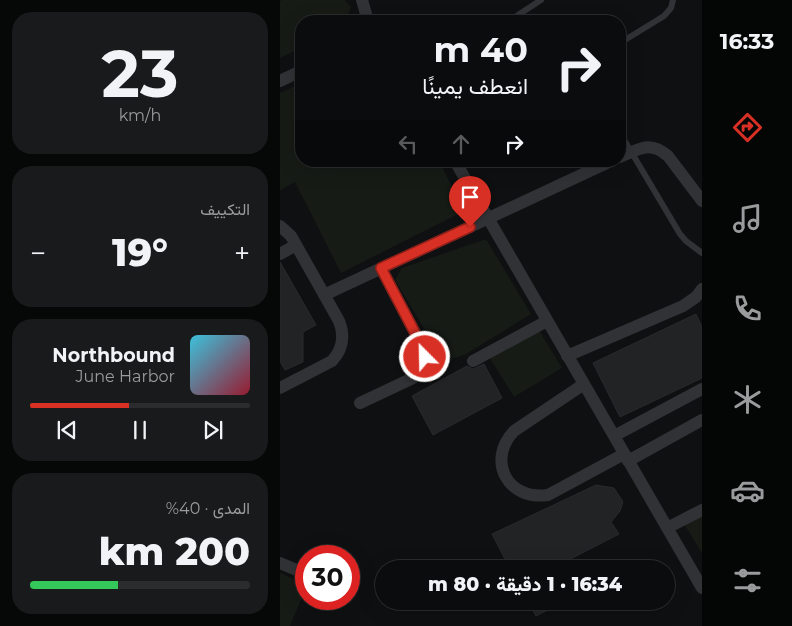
<!DOCTYPE html>
<html lang="ar">
<head>
<meta charset="utf-8">
<style>
	body { margin:0; font-family:Montserrat,Vazirmatn,sans-serif; background:#191a1b; color:#f1f3f6; direction:rtl; height:100vh; display:flex; flex-direction:column; font-size:19px; white-space:nowrap }
	* { box-sizing:border-box; margin:0 }
	p { font-size:16px; color:#9a9b9d }
	.icon { flex:none; width:28px; height:28px; fill:none; stroke:currentColor; stroke-width:2; stroke-linecap:round; stroke-linejoin:round }
	.map { position:relative; flex:1; overflow:hidden; direction:ltr }
	.sheet { display:flex; flex-direction:column; gap:12px; padding:12px; background:#060707; width:280px }
	.sheet>* { flex:none }
	.top-card { position:absolute; left:15px; top:15px; width:331px; height:152px; border-radius:20px; box-shadow:0 5px 20px #0002,0 0 0 1px #2b2c2e; direction:rtl; background:#0b0c0d; color:#f1f3f6; overflow:hidden }
	.speed { position:absolute; left:15px; top:545px; display:flex; gap:10px; font-size:25px; font-weight:700; text-align:center }
	.speed>* { display:grid; place-content:center; width:65px; height:65px; border-radius:50%; background:#0b0c0d; box-shadow:0 5px 20px #0002,0 0 0 1px #2b2c2e; line-height:1 }
	.speed .limit { border:8px solid #d22; background:#fff; color:#111 }
	.pin { position:absolute; display:grid; place-items:center; width:42px; height:42px; color:#fff; margin:-51px -21px; border-radius:50% 50% 50% 0; rotate:-45deg; box-shadow:0 0 5px #0007 }
	.pin .icon { rotate:45deg }
	.me { position:absolute; width:55px; margin:-28px; rotate:337deg; stroke-linejoin:round; filter:drop-shadow(0 0 4px #0008) }
	.turn { display:flex; align-items:center; gap:18px; height:105px; padding:0 15px; font-size:22px }
	.turn .icon { width:65px; height:65px; stroke-width:2.5 }
	.turn b { display:block; font-size:35px; line-height:42px }
	.lanes { display:flex; align-items:center; height:48px; padding:0 15px; background:#0003; justify-content:center; gap:25px; direction:ltr }
	.lanes .off { opacity:.35 }
	.big { font-size:38px; font-weight:800; line-height:1.1 }
	.sheet .card { flex:1; display:flex; flex-direction:column; justify-content:center; gap:8px; min-width:0; padding:0 18px; border-radius:20px; background:#191a1b }
	.sheet .dial { align-items:center; gap:0 }
	.dial b { font-size:65px; line-height:1 }
	.song { display:flex; align-items:center; gap:15px }
	.cover { width:60px; height:60px; border-radius:8px; background:linear-gradient(135deg,hsl(190 70% 55%),hsl(350 70% 35%)) }
	.played { height:5px; border-radius:2px; background:linear-gradient(90deg,#d93025 45%,#2b2c2e 45%) }
	.keys { display:flex; justify-content:space-around; direction:ltr }
	.heat { display:flex; justify-content:space-between; align-items:center; font-size:28px; direction:ltr }
	.charge { height:8px; border-radius:4px; background:linear-gradient(90deg,#34c759 40%,#2b2c2e 0) }
	.trip { position:absolute; left:95px; top:560px; width:300px; height:50px; border-radius:25px; background:#0b0c0d; box-shadow:0 5px 20px #0002,0 0 0 1px #2b2c2e; font-weight:800; line-height:50px; text-align:center; direction:rtl }
	main { display:flex; flex:1; min-height:0 }
	.menu { display:flex; flex-direction:column; width:90px; justify-content:space-around; align-items:center; background:#040505; color:#9a9b9d }
	.menu .icon { width:35px; height:35px }
	.menu .on { color:#d93025 }
	.menu b { font-size:22px; color:#f1f3f6 }
	.map>svg:first-child { display:block }
</style>
</head>
<body>
<main>
<nav class="menu">
<b>16:33</b>
<svg class="icon on" aria-label="directions" viewBox="0 0 24 24"><path d="M12 3l9 9-9 9-9-9zM9 14v-3h6M13 9l2 2-2 2"/></svg>
<svg class="icon" aria-label="music" viewBox="0 0 24 24"><path d="M9 18V5l10-2v13"/><circle cx="6" cy="18" r="3"/><circle cx="16" cy="16" r="3"/></svg>
<svg class="icon" aria-label="phone" viewBox="0 0 24 24"><path d="M5 4h4l2 5-3 2q2 4 5 5l2-3 5 2v4C11 20 4 13 5 4z"/></svg>
<svg class="icon" aria-label="climate" viewBox="0 0 24 24"><path d="M12 3v18M4 7l16 10M4 17L20 7"/></svg>
<svg class="icon" aria-label="car" viewBox="0 0 24 24"><path d="M5 17H2v-5l4-1 3-4h7l3 4 3 1v5h-3M9 17h6M6 11h13"/><circle cx="7" cy="17" r="2"/><circle cx="17" cy="17" r="2"/></svg>
<svg class="icon" aria-label="filters" viewBox="0 0 24 24"><path d="M4 7h16M4 17h16"/><circle cx="9" cy="7" r="2"/><circle cx="15" cy="17" r="2"/></svg>
</nav>
<div class="map">
<svg width="422" height="626" viewBox="0 0 422 626">
	<rect width="100%" height="100%" fill="#0f1011"/>
	<path fill="#161b16" d="M2,0H65L71,7L66,21H21V48L0,58V1Z
		M21,83V161H159L184,211L61,273L15,182L0,190V93Z
		M206,239L251,314L186,354L164,362L115,280L122,268Z
		M257,327L282,368L234,397L208,355Z
		M422,514V553L404,524Z
		M0,573L26,584V588L10,626H0Z"/>
	<path fill="#222325" stroke="#292a2d" d="M0,262L36,325L23,332V362L5,370L0,361Z
		M416,314L422,327V378L340,417L313,363Z
		M204,364L222,398L153,435L132,396L187,366L193,369Z
		M316,485L334,488L343,502L340,511L331,522L339,534L271,569H230L212,534Z
		M248,601H285L256,616Z"/>
	<g fill="none" stroke-linecap="round" stroke-linejoin="round">
		<path stroke="#313235" stroke-width="6" d="M238,15L261,0
			M340,43L384,16L391,8L393,0
			M340,133L400,234L406,241L422,253"/>
		<path stroke="#313235" stroke-width="12" d="M82,0L86,14V21
			M0,81L21,71
			M340,157C359,149 370,140 388,156L422,201
			M175,161L422,588
			M0,226L11,236L59,321C65,336 63,349 52,361L0,388
			M0,254L16,245
			M44,295L331,161
			M287,356L403,306L416,297L422,289
			M193,361L267,321
			M304,384L234,431C206,461 228,501 268,495L344,454
			M80,403L133,378C143,371 146,363 144,350L101,268
			M334,436L422,389
			M348,461L422,420
			M387,528L422,510
			M0,563L26,574
			M53,599V603"/>
	</g>
	<g fill="none" stroke-linecap="round" stroke-linejoin="round">
		<defs>
			<path id="route" d="M145,357L144,350L101,268L190,227"/>
		</defs>
		<use href="#route" stroke="#8d1f18" stroke-width="12"/>
		<use href="#route" stroke="#d93025" stroke-width="9"/>
	</g>
</svg>
<div class="speed"><div class="limit">30</div></div>
<div class="pin" style="left:190px;top:227px;background:#d93025"><svg class="icon" aria-label="arrive" viewBox="0 0 24 24"><path d="M6 21V4h12l-3 4 3 4H6"/></svg></div>
<svg class="me" style="left:145px;top:357px" viewBox="-20 -20 40 40"><circle r="17" fill="#d93025" stroke="#fff" stroke-width="3"/><path d="M0-11L8 9 0 5-8 9z" fill="#fff"/></svg>
<div class="trip">16:34 · 1 دقيقة · 80 m</div>
<div class="top-card">
<div class="turn"><svg class="icon" aria-label="right" viewBox="0 0 24 24"><path d="M7 20v-9h11M14 6l5 5-5 5"/></svg><div><b>40 m</b>انعطف يمينًا</div></div>
<div class="lanes"><svg class="icon off" aria-label="left" viewBox="0 0 24 24"><path d="M17 20v-9H6M10 6l-5 5 5 5"/></svg><svg class="icon off" aria-label="ahead" viewBox="0 0 24 24"><path d="M12 20V5M6 11l6-6 6 6"/></svg><svg class="icon" aria-label="right" viewBox="0 0 24 24"><path d="M7 20v-9h11M14 6l5 5-5 5"/></svg></div>
</div>
</div>
<section class="sheet">
<div class="card dial"><b>23</b><p>km/h</p></div>
<div class="card"><p>التكييف</p>
<div class="heat"><a>−</a><b class="big">19°</b><a>+</a></div>
</div>
<div class="card">
<div class="song"><i class="cover"></i><div><b>Northbound</b><p>June Harbor</p></div></div>
<div class="played"></div>
<div class="keys"><svg class="icon" aria-label="previous" viewBox="0 0 24 24"><path d="M18 5L8 12l10 7zM5 5v14"/></svg><svg class="icon" aria-label="pause" viewBox="0 0 24 24"><path d="M8 5v14M16 5v14"/></svg><svg class="icon" aria-label="next" viewBox="0 0 24 24"><path d="M6 5l10 7-10 7zM19 5v14"/></svg></div>
</div>
<div class="card"><p>المدى · 40%</p><b class="big">200 km</b><div class="charge"></div></div>
</section>
</main>
</body>
</html>
